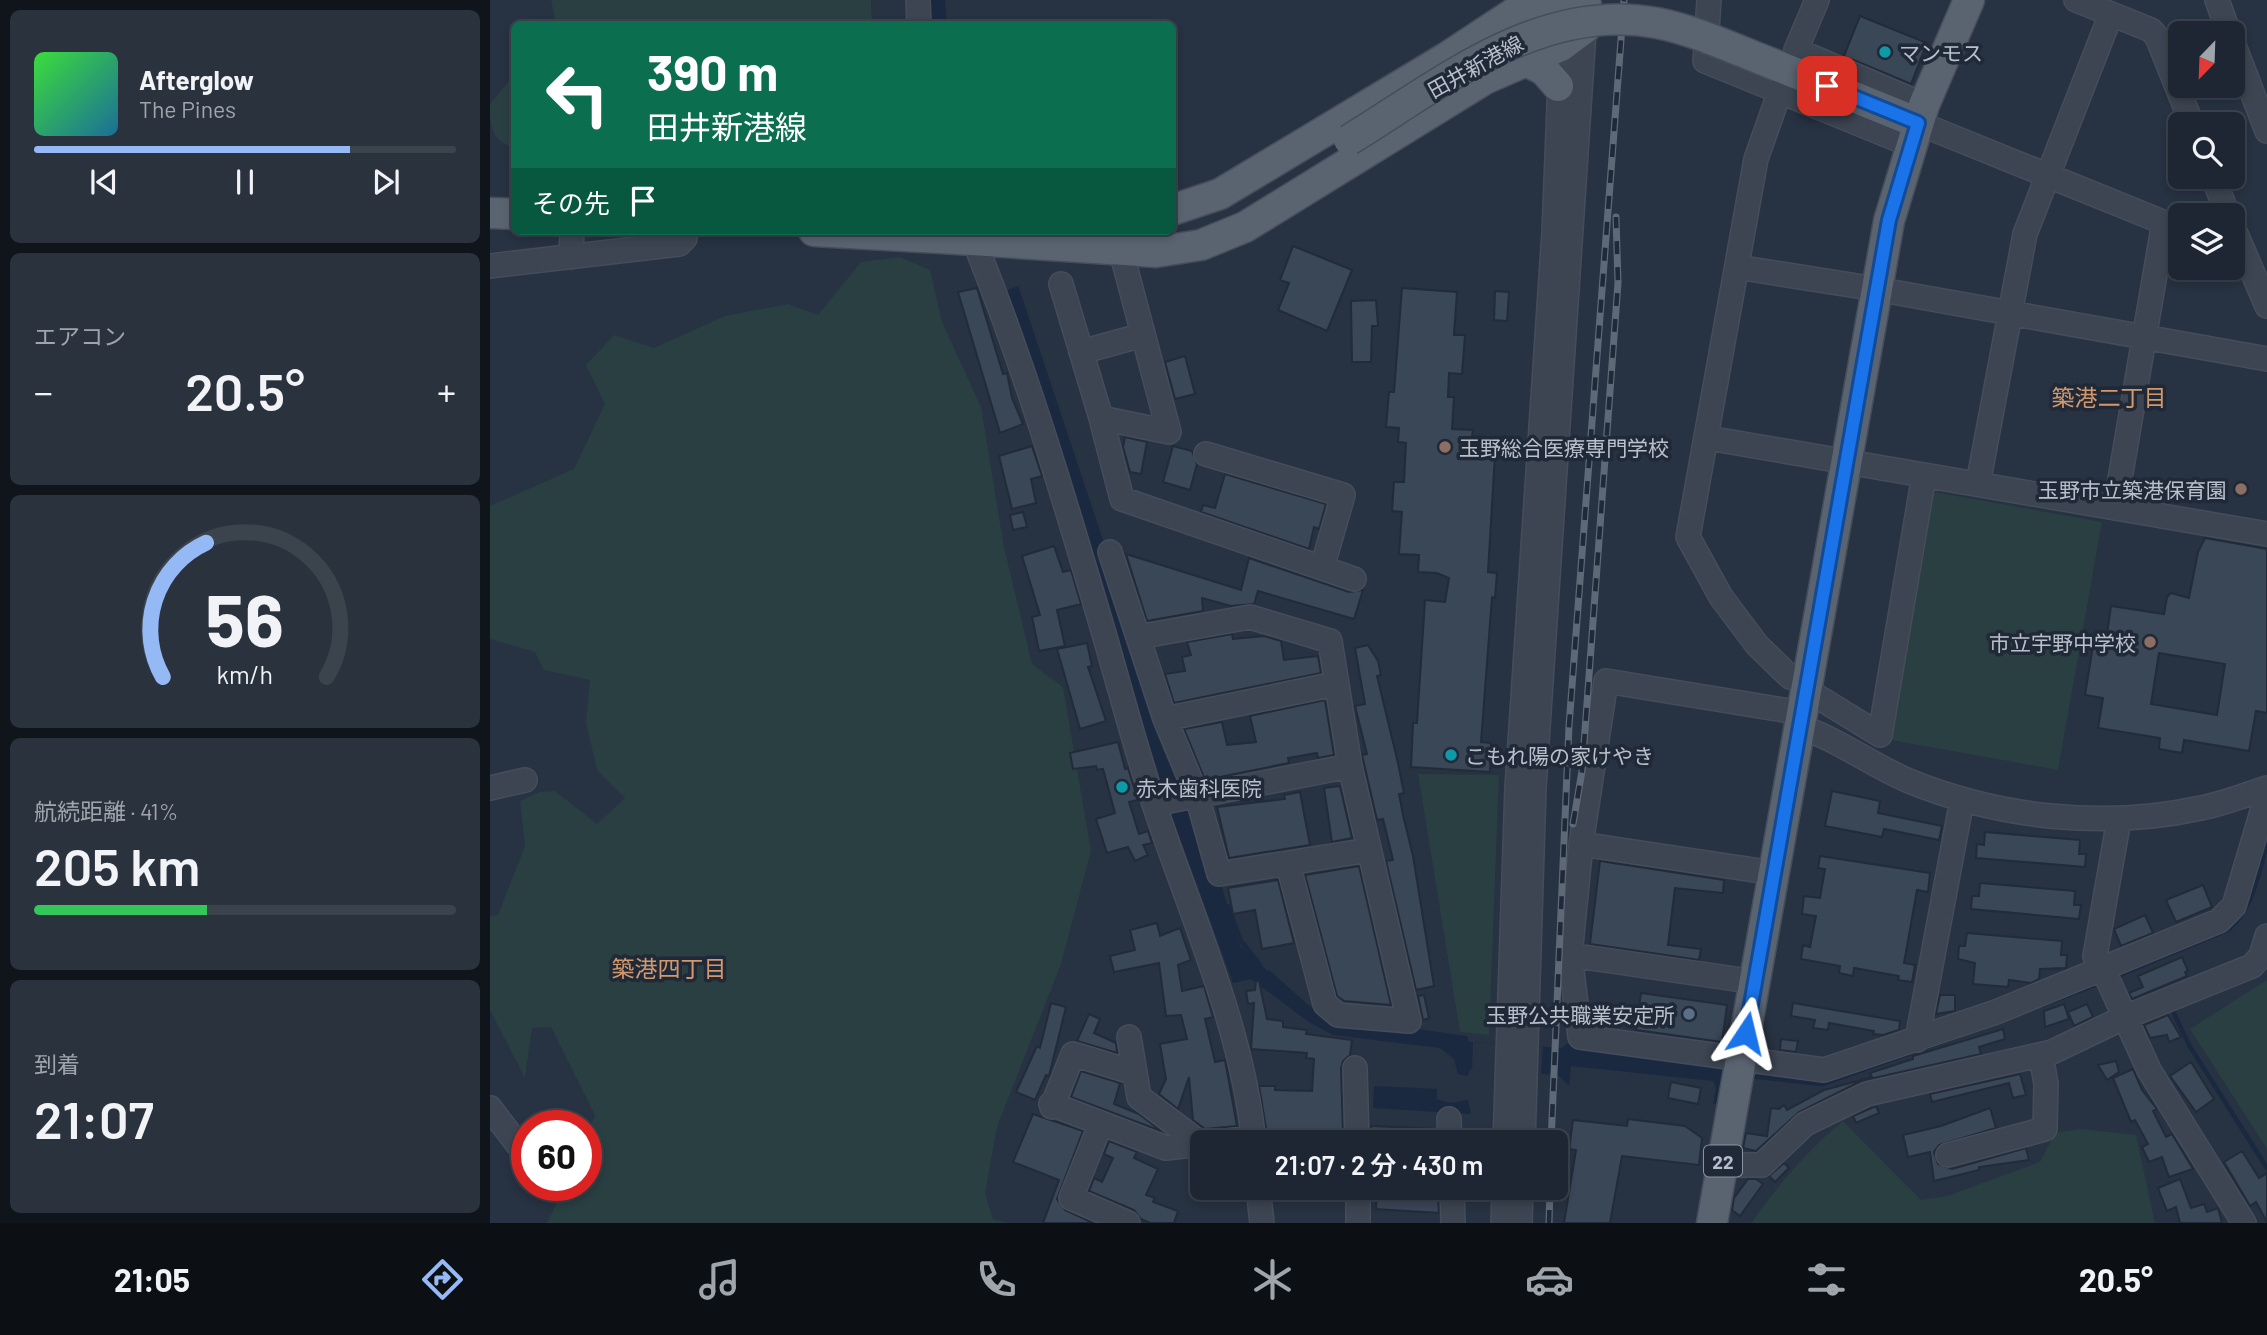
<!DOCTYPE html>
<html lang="ja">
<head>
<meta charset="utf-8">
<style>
	body { margin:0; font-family:Barlow,"Noto Sans JP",sans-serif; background:#2a323e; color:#f1f3f6; height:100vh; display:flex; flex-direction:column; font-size:26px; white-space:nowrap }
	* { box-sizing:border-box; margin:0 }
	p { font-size:23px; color:#a0a5ac }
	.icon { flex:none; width:38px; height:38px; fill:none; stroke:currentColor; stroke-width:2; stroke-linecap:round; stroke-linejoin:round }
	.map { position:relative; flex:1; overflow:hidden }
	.panel { display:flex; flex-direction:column; gap:10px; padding:10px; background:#10151c; width:490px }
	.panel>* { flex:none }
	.banner { position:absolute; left:21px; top:21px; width:665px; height:214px; border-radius:10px; box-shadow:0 4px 10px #0003,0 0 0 2px #3b434d; background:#0b6e4f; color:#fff; overflow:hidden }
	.needle { width:46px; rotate:203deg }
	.fabs { position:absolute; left:1678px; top:21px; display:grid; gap:14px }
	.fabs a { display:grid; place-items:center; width:77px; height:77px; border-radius:10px; background:#1d2632; box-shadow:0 4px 10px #0003,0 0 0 2px #3b434d; font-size:35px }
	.speed { position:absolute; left:21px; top:1110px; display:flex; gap:14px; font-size:35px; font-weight:700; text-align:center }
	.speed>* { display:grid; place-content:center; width:91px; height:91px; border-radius:50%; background:#1d2632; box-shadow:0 4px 10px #0003,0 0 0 2px #3b434d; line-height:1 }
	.speed .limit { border:10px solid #d22; background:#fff; color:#111 }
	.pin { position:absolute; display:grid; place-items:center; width:60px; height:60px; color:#fff; margin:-30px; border-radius:14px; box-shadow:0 4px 10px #0006 }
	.me { position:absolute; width:77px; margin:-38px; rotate:10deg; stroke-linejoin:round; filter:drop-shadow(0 0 5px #0008) }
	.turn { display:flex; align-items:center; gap:24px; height:147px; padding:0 21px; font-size:32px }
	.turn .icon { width:91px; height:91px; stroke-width:2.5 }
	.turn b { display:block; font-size:49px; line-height:60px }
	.then { display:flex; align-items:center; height:66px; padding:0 21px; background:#0003; gap:14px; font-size:26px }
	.big { font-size:52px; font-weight:600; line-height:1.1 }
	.panel .widget { flex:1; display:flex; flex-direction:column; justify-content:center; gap:10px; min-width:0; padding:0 24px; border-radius:10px; background:#2a323e }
	.panel .dial { align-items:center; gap:0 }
	.dial svg { height:182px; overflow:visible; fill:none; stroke:#3b434d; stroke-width:7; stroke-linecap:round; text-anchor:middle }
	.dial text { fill:#f1f3f6; stroke:none }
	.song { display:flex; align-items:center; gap:21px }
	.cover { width:84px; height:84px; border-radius:10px; background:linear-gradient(135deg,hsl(120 70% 55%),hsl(200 70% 35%)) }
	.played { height:7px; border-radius:4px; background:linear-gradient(90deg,#94b9f5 75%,#3b434d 75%) }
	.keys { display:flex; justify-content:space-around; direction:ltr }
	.heat { display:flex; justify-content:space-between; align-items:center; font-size:38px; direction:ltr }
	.charge { height:10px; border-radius:5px; background:linear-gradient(90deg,#34c759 41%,#3b434d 0) }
	.trip { position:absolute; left:700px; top:1130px; width:378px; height:70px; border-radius:10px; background:#1d2632; box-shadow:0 4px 10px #0003,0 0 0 2px #3b434d; font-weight:600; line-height:70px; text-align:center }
	.tabs { display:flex; height:112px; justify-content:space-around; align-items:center; background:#0c0f14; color:#a0a5ac }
	.tabs .icon { width:49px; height:49px }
	.tabs .active { color:#94b9f5 }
	.tabs b { font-size:32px; color:#f1f3f6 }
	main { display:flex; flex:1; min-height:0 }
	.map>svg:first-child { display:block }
</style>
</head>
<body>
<main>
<section class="panel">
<div class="widget">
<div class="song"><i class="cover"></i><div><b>Afterglow</b><p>The Pines</p></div></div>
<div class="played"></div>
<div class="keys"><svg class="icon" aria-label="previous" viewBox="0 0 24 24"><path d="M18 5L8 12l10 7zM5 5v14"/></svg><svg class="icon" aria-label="pause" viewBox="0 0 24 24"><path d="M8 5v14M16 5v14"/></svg><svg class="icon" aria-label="next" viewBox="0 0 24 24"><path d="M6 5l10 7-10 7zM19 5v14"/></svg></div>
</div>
<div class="widget"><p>エアコン</p>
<div class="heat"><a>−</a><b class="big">20.5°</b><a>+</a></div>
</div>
<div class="widget dial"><svg viewBox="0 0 100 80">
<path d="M14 69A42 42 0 1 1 86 69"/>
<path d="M14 69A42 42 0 0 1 33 10" stroke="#94b9f5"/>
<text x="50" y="56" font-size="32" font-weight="700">56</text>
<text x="50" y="72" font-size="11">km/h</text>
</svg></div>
<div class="widget"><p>航続距離 · 41%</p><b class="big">205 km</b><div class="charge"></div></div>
<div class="widget"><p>到着</p><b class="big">21:07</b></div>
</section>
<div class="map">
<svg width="1777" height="1223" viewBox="0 0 1777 1223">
	<rect width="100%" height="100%" fill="#273242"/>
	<path fill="#293f42" d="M61,0H381L382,24H66Z
		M24,75V148C1,140 0,127 0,104Z
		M410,257L440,270L452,322L491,407L514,547L542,664L573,687L601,851L571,964L507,1127L495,1193L503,1219L517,1223H57L75,1185H96V1136L105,1115L61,1027L42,1028L35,1078L0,1010V916L8,915L35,846L30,801L49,792L65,791L107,824L135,798L107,770L96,723L100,680L54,670L45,652L0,639V506L84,469L115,404L96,365L124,335L164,348L235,316L298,304L328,315L371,262Z
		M1444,492L1612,522L1568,770L1401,740Z
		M928,774L1009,775L999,1035L970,1032Z
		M1777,980V1149L1700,1029Z
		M1353,1121L1431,1200L1457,1196L1550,1162L1565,1133L1591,1129L1646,1135L1665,1223H1261C1288,1185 1317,1151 1353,1121Z"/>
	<path fill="#1a2940" d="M431,0H455L457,24H432Z
		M510,231L628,585L707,806L750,946L826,1015L977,1036L979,1042L1072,1048L1078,1043L1226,1061L1264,1074L1259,1097L1223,1104L1226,1087L1223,1081L1081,1066L1079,1086L1068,1075L980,1069L978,1076L968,1074L964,1059L950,1048L843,1035L819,1022L761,979L743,983L681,814L513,293Z
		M884,1086L947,1089V1099L960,1103L978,1100L981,1114L883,1108Z"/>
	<path fill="#273242" d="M486,231H512L531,285L510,293Z
		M983,1042L1053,1047L1051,1075L982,1071Z"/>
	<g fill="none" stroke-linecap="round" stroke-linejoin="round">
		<path stroke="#1a2940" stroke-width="4.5" d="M738,906L751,941L770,965
			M779,973L825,1014
			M1625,977L1738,930C1763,909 1768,875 1777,844
			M1553,1005L1610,983
			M1681,1007L1699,1045L1777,1168
			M1259,1076L1333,1084L1469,1036"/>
	</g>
	<path fill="#3a4757" stroke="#222b39" stroke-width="2" fill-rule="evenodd" d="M1370,16L1437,43L1421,84L1354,56Z
		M803,246L862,270L837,331L788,310L799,283L790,280Z
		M487,288L513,374L517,373L522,398L533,424L510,433L468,292Z
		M912,288L967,292L964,335H975L972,374L959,373L958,397H964L962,429L983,430L982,436L1006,438L998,572L1007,573L1005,598L1002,597L991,742L1001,743L1000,772L921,767L923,723H927L935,600L955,602L959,578L947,573L928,572L929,555L909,554L912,512L902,511L904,482H914L916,443L908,442L909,428L896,427L899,392H904Z
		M1005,291L1019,292L1017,321L1004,320Z
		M886,300L888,326H882L881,362H862L861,301Z
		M695,356L705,394L685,399L675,362Z
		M635,437L657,442L651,474L640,472L633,447Z
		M542,446L552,476L541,479L546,503L522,509L509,456Z
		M683,446L702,451L707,464L700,490L673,482Z
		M735,474L836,504L829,529L824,527L819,549L711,512L713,505L725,508Z
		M533,512L537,527L523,530L520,515Z
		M1715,538L1777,549V713L1766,711L1759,751L1694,740L1692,753L1669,749L1670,738L1608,728L1613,698L1595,695L1605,633L1617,634L1621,606L1674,614L1677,597L1681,593L1699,598L1708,552ZM1669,653L1735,664L1727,715L1661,704Z
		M564,546L573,572L581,570L591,604L567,610L575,646L549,651L542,617L550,615L532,556Z
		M636,554L751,590L759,558L859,592L873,590L864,619L768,591L764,604L741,606L712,598L713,611L657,621Z
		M742,634L743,639L774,636L791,641L794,660L828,656L831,673L684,703L675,674L695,671L692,657L701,655L697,642Z
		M597,643L602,666L598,667L616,721L590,729L567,649Z
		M878,645L888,661L891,675L887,676L908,763L914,793L909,794L913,815L923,856L944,986L926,990L896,861L903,860L893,819L887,820L872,755L877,754L865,706L875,704L865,648Z
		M835,700L844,755L828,758L827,753L798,758L799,763L715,780L694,729L732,722L737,745L766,742L760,716Z
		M628,742L635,769L638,768L648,800L639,802L649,834L658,831L662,843L653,845L658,855L645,861L638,847L617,853L606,819L625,813L613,769L607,770L606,766L583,769L580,753Z
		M850,786L862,838L842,842L834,788Z
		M1342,791L1390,801L1388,813L1452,826L1449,840L1394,829L1392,837L1335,826Z
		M810,792L820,845L739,858L727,807L795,799L794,795Z
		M1495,832L1590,840L1589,854H1596L1595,867L1486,858L1487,844L1494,845Z
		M1330,856L1440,873L1438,892L1427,890L1414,963L1425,965L1422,982L1408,980L1409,976L1364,968L1363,976L1349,973L1350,966L1311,959L1313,945L1320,947L1326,916L1312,914L1314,896L1330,898L1335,869L1328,868Z
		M1110,861L1234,880L1233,893L1185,888L1178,945L1211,949L1209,960L1100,944Z
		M869,866L901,1005L854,1001L847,996L815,875Z
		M788,880L804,943L772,949L765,910L743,914L738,888Z
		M1490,883L1585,891L1584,905H1591L1589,919L1481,909L1482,896H1489Z
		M1713,885L1722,907L1686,922L1676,900Z
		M1655,915L1663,933L1631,946L1624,929Z
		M667,923L670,936L690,928L701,960L688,965L692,991L714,986L723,1017L715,1019L725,1062L735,1060L747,1126L715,1129L703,1120L699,1077L688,1109L669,1094L676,1079L670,1044L697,1039L691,1015L676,1016L669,963L624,972L620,956L645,950L640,930Z
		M1477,933L1572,941L1571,955H1577L1576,968L1550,969L1549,979L1541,983L1519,980L1518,987L1483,984L1485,963L1468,959L1469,946H1475Z
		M1692,957L1698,971L1695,972L1697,976L1642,999L1639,993L1653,987L1648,976Z
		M766,981H769L777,1019L793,1021V1027L817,1030L816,1034L862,1040L860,1055L853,1061L851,1068L853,1133L812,1131V1140H778L769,1086H785V1090L822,1091L824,1059L816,1058L817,1053L761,1049L764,1003L758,1004L756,991L765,990Z
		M1151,993L1237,1005L1232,1042L1146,1030Z
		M934,995L939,1018L933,1020L928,996Z
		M1450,995H1465V1011L1446,1014Z
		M561,1003L576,1007L559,1076L556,1075L545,1100L526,1092L547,1046L550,1048Z
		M1303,1003L1410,1021L1409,1030L1393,1035L1383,1034L1384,1031L1339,1023L1338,1030L1323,1028L1325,1020L1301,1016Z
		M1574,1004L1579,1019L1555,1027L1554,1011Z
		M1597,1004L1603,1017L1584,1026L1578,1012Z
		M599,1014L610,1019L604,1033L626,1043L627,1053L587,1041Z
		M1678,1015L1691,1037L1679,1042L1677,1035L1660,1038L1654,1025Z
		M1513,1029L1515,1039L1489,1047L1491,1054L1371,1081L1309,1112L1266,1151L1253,1148L1256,1133L1277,1136L1281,1108L1289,1109L1294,1105L1297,1110L1334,1090L1382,1077L1380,1073L1423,1059V1056Z
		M1291,1039L1308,1041L1306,1052L1290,1050Z
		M1626,1061L1629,1072L1617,1080L1608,1065Z
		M1701,1062L1724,1099L1706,1112L1680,1076Z
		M1643,1069L1652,1090L1667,1109L1663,1111L1676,1137L1682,1134L1703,1169L1679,1177L1672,1157L1659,1162L1652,1147L1658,1144L1645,1120L1641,1122L1623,1078Z
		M591,1071L630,1083L624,1104L649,1114L671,1131L581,1097Z
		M1530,1074L1536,1095L1523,1098L1519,1083L1442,1102L1440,1094Z
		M1181,1082L1211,1088L1208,1104L1178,1098Z
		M1386,1106L1389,1113L1366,1123L1363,1116Z
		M1500,1108L1506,1128L1449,1145L1444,1152L1448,1164L1462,1169L1536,1148L1539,1160L1489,1167V1170L1444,1181L1440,1152L1418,1157L1413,1135L1451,1126Z
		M543,1114L593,1131L567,1199L575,1210L603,1223H553L569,1180L523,1162Z
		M1138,1119L1195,1126L1212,1138L1209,1165L1132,1156L1120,1223H1074L1086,1150L1079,1149L1083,1120L1137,1126Z
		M881,1126L945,1129L946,1143H881Z
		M619,1141L647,1152L644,1158L668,1169L656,1195L665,1198L663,1202L688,1211L684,1223H660L651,1219L644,1210L599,1191L604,1178L612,1182L623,1158L614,1154Z
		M1752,1151L1769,1178L1777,1173V1222L1766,1202L1760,1206L1734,1162Z
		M1294,1163L1299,1168L1285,1182L1279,1176Z
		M1258,1179H1266L1273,1184L1250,1216L1242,1210L1244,1198Z
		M1690,1179L1701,1208L1714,1204L1717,1212L1728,1208L1732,1223H1690L1686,1207L1677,1211L1668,1188Z
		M887,1191L948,1195L949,1213L886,1209Z"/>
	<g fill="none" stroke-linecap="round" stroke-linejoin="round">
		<defs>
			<path id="minor" d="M428,0L429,24
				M1219,0L1215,61L1421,145
				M1327,0L1306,50L1434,105
				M1586,0L1661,30L1667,37L1702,124
				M1727,0L1739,33
				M1743,43L1777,131
				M1290,91L1266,159L1198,537L1231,597L1267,645L1300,677L1317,680
				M1428,123L1690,229
				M1723,177L1738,215
				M1743,227L1777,306
				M480,231C534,362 575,501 615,637C631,693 646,749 664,804C701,916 752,1025 764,1143
				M81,257L82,231
				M0,266L189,244L195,238V231
				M1247,267L1386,289L1777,359
				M571,284L611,418L679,432L631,251
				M591,352L653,335
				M611,418L632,499L864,579
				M1218,438L1777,534
				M716,454L853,495L832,568
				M1488,484L1535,234L1621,14
				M1625,508L1674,222
				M620,552L675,719L707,796L729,874L879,850
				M648,637L760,617L840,641L860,766L919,1021L848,1015L835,1004L798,864
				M1315,689L1390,735L1434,475
				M1312,713L1116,681L1091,844L1080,955L1090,1037L1334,1070L1506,1012L1729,921L1744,906L1777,795
				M675,719L845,684
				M1310,727C1348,739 1381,765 1419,781C1510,818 1615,829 1711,808C1733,804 1755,795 1777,788
				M0,788L35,780
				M664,804L860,766
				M1091,844L1284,873
				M1080,955L1266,982
				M1613,969L1659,1070L1754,1223
				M1609,972L1605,956L1629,819
				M639,1037L649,1097L710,1143
				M1427,1040L1472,800
				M865,1068L867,1143
				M561,1104L676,1148L763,1138
				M562,1107L583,1054L645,1073
				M0,1108L29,1146
				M959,1119L960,1143
				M611,1123L581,1198L638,1223
				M1015,1143L1027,787L1064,232L1072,31
				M1033,1143L1044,788L1095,17
				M1458,1155L1555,1129L1556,1084L1551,1055
				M1232,1165H1272L1315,1124L1377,1094L1562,1052L1633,1018L1762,966L1771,956L1777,936
				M768,1188L772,1223
				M868,1188V1223
				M962,1188L963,1223
				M1013,1223L1014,1188
				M1030,1223L1031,1188"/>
			<path id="major" d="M1033,10L1074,2L1096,5
				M1036,61L1071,46L1095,28
				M1288,66L1428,123
				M682,210L730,194L956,58L1044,0
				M0,213L24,214
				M324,231L451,238L468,233
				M451,238L666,252L711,245L755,227L995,79L1036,61L1054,70L1068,86
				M1222,1223L1399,221L1434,105L1479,0"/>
		</defs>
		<use href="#minor" stroke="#454d5b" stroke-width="26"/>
		<use href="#major" stroke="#454d5b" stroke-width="33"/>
		<use href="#minor" stroke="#3c4551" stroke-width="23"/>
		<use href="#major" stroke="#5a6471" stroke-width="30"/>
		<defs>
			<path id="rail" d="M1083,824L1092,771L1128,283L1126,217
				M1061,1143L1079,726L1134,0
				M1059,1223L1060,1188"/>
		</defs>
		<use href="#rail" stroke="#5e6978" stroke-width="7"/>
		<use href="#rail" stroke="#202937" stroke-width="4.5" stroke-dasharray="13" stroke-linecap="butt"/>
		<defs>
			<path id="major-bridge" d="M859,140C952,83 1051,1 1167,23C1208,31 1248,51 1288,66"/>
		</defs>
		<use href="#major-bridge" stroke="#454d5b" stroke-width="33" stroke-linecap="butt"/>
		<use href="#major-bridge" stroke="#5a6471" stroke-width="30"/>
	</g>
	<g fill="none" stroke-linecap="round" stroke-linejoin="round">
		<defs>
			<path id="route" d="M1256,1033L1399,220L1428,123L1337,86"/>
		</defs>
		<use href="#route" stroke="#114b97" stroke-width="18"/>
		<use href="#route" stroke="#1a73e8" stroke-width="12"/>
	</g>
	<g fill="#0f9aa8" stroke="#202937" stroke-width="2.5">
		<circle cx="1395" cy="52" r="7"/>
		<circle cx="961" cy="755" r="7"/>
		<circle cx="632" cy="787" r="7"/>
	</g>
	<g fill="#8d6e63" stroke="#202937" stroke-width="2.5">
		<circle cx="955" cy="447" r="7"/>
		<circle cx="1751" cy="489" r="7"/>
		<circle cx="1660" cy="642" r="7"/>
	</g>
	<circle fill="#5c6f8a" stroke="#202937" stroke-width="2.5" cx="1199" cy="1014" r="7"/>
	<g text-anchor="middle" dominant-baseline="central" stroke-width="7" stroke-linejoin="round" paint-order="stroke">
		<rect fill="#202937" stroke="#8b939f" stroke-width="2" x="1214" y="1145.5" width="38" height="31" rx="5"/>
		<g font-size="19" font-weight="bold" fill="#b9c0cb">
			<text x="1233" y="1161">22</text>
		</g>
		<g font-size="21" fill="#b9c0cb" stroke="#202937" text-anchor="start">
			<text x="1409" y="52">マンモス</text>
			<text x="969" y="447">玉野総合医療専門学校</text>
			<text x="1737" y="489" text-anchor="end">玉野市立築港保育園</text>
			<text x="1646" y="642" text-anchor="end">市立宇野中学校</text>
			<text x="975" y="755">こもれ陽の家けやき</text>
			<text x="646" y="787">赤木歯科医院</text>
			<text x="1185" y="1014" text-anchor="end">玉野公共職業安定所</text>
		</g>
		<g font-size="21" fill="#b9c0cb" stroke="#202937">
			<text transform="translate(985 66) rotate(-29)">田井新港線</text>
		</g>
		<g font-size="23" fill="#d3996c" stroke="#202937">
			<text x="1619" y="397">築港二丁目</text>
			<text x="179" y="968">築港四丁目</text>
		</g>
	</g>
</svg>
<div class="fabs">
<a><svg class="needle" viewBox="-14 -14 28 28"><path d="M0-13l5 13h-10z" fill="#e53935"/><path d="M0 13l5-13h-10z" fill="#a0a5ac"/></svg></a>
<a><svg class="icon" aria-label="search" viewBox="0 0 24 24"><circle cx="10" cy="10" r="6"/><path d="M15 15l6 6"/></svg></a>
<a><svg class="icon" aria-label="layers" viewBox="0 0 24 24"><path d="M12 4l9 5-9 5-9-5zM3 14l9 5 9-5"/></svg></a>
</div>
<div class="speed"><div class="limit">60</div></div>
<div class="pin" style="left:1337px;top:86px;background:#d93025"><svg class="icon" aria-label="arrive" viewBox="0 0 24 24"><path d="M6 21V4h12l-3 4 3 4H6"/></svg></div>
<svg class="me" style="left:1256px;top:1033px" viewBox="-20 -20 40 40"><path d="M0-17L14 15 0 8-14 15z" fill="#1a73e8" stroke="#fff" stroke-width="4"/></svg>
<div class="trip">21:07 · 2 分 · 430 m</div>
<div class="banner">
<div class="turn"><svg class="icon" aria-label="left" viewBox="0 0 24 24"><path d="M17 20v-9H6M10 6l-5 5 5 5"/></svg><div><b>390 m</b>田井新港線</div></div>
<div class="then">その先<svg class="icon" aria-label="arrive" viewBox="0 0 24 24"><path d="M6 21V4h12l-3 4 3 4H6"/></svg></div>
</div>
</div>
</main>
<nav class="tabs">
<b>21:05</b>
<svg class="icon active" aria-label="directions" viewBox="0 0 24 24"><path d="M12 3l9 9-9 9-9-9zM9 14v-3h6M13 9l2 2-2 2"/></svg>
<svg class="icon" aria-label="music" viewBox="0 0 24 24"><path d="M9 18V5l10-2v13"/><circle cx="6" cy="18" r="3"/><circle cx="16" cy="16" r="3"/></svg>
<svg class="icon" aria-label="phone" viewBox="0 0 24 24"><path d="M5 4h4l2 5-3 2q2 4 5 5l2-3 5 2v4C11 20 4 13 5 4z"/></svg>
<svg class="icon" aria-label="climate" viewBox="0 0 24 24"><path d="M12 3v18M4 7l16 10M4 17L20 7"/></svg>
<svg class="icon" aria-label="car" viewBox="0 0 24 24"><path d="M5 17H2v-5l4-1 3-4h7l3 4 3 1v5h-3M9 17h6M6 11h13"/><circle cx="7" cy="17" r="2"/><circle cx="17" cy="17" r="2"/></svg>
<svg class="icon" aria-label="filters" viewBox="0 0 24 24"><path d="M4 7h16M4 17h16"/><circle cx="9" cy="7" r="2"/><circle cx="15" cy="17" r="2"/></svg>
<b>20.5°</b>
</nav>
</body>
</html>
